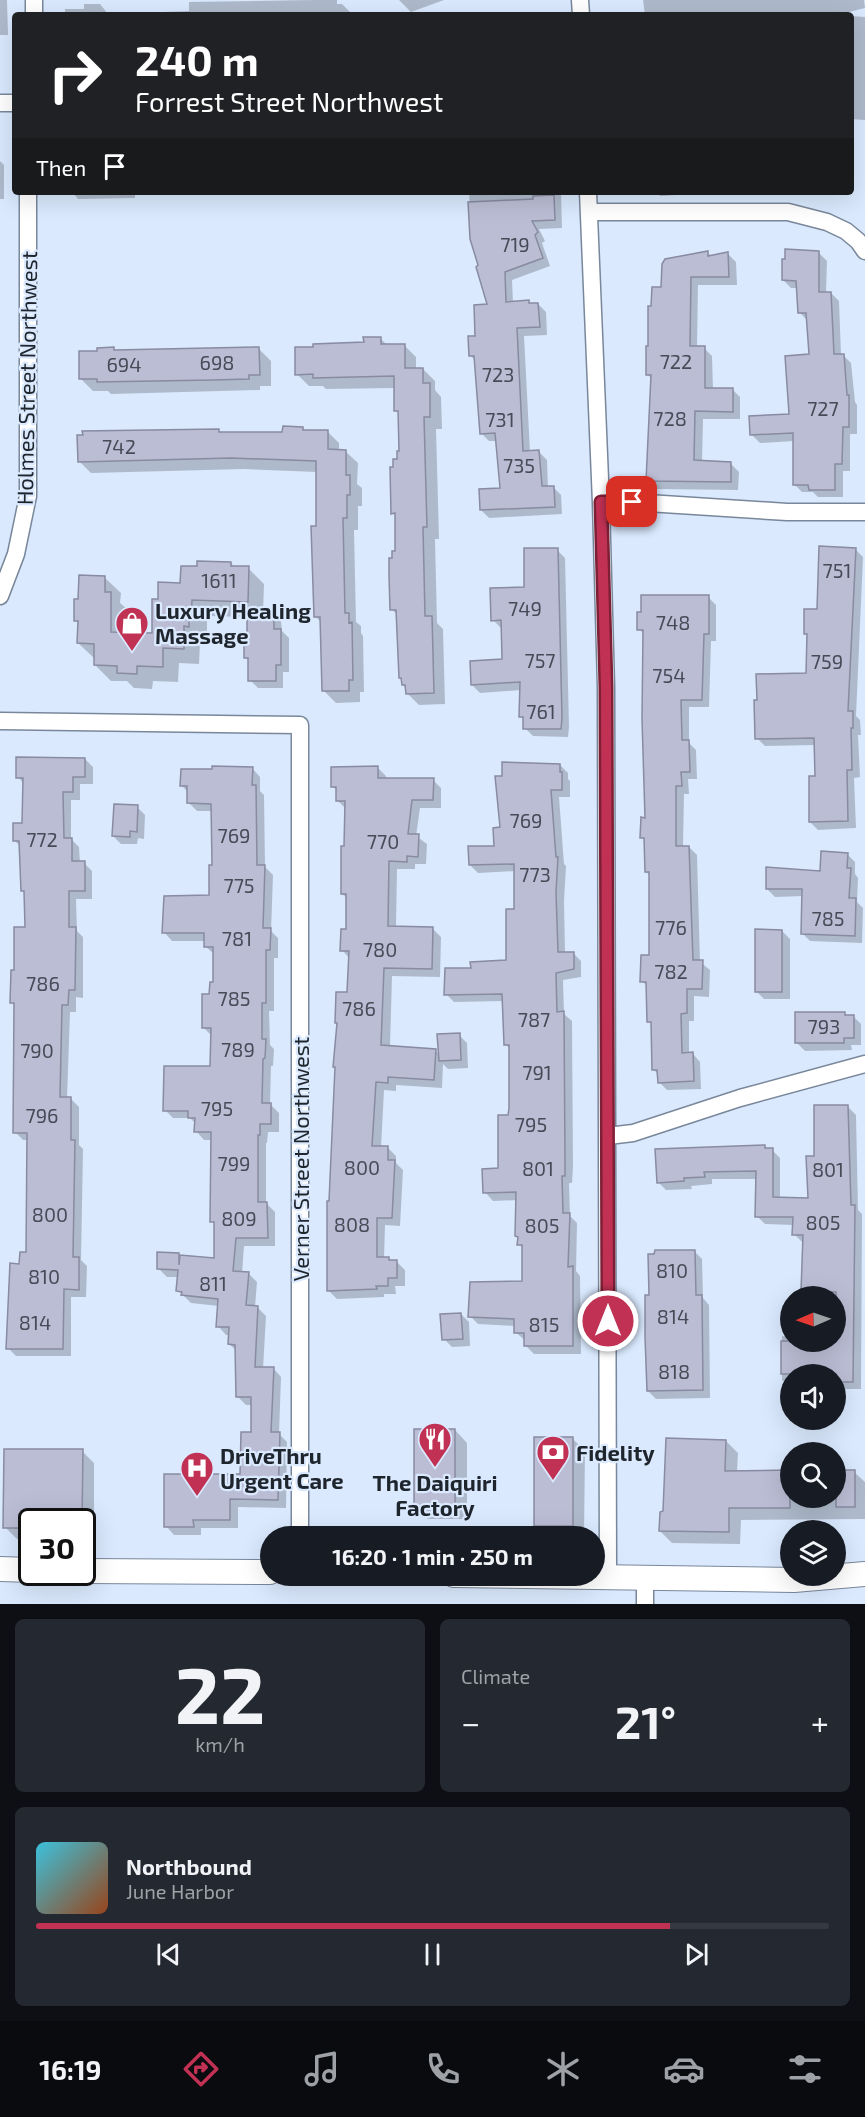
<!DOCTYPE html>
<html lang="en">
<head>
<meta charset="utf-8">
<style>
	body { margin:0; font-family:"Exo 2",sans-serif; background:#242831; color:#f1f3f6; height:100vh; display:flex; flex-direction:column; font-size:22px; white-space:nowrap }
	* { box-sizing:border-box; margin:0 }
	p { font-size:20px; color:#9ea1a6 }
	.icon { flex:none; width:33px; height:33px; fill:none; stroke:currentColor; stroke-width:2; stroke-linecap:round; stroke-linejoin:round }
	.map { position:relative; height:1604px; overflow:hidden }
	.drawer { display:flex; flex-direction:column; gap:15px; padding:15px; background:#0d0f14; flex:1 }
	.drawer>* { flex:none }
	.guide { position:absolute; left:12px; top:12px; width:842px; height:183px; border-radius:6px; box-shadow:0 6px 24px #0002; background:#202124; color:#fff; overflow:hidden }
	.needle { width:39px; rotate:268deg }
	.tools { position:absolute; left:780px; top:1286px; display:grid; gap:12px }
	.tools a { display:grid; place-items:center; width:66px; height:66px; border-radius:50%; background:#171b24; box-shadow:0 6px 24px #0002; font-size:30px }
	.speed { position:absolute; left:18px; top:1508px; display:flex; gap:12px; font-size:30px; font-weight:700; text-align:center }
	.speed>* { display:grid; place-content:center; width:78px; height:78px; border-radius:50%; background:#171b24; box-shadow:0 6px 24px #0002; line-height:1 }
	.speed .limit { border:3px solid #111; border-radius:9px; background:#fff; color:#111 }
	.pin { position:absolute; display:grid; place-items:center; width:51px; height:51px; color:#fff; margin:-26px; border-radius:12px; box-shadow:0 3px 9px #0006 }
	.me { position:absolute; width:66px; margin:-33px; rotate:0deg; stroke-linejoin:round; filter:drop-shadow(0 0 4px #0008) }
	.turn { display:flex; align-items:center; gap:21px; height:126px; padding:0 24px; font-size:27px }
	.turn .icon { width:78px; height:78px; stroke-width:2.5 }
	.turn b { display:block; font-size:42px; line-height:51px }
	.then { display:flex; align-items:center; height:57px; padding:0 24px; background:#0003; gap:12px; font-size:22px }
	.big { font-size:45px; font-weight:700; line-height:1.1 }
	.drawer .card { flex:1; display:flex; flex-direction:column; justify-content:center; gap:9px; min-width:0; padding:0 21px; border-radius:9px; background:#242831 }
	.drawer .dial { align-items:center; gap:0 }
	.dial b { font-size:78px; line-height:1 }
	.song { display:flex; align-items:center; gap:18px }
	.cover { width:72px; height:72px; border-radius:9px; background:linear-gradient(135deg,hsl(190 70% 55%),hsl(20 70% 35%)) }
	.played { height:6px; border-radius:3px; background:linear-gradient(90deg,#c13154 80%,#363941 80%) }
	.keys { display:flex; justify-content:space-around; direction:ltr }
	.heat { display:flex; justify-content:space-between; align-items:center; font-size:33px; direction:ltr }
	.drawer .tiles { flex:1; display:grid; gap:15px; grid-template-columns:1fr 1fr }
	.card:last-child { grid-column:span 2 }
	.trip { position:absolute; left:260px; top:1526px; width:345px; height:60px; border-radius:30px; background:#171b24; box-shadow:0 6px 24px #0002; font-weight:700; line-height:60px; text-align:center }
	.menu { display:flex; height:96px; justify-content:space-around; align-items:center; background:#090b0e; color:#9ea1a6 }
	.menu .icon { width:42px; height:42px }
	.menu .selected { color:#c13154 }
	.menu b { font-size:27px; color:#f1f3f6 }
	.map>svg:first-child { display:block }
</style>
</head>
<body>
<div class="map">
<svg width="865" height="1604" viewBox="0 0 865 1604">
	<rect width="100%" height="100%" fill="#dae9fe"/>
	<path fill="#0003" d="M0,0H7L8,35H0Z
		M312,0H337V4H342L350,12V15H65V9H84V4H100L108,14L189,11V2Z
		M399,0H444L411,12Z
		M643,0H864L865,8L837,15H645Z
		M850,16L865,17V120L850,119Z
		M0,161L4,165V199H0Z
		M72,192H135V198L78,199Z
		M469,192H561L562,228L539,229L545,241L542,243L550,266L512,280L513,303L529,302L531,305L538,304L546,312L547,335L524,336L530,452H539L547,460L548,488L553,487L561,495L562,514L489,518L481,510L501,490L497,441H489L481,433L476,361L470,355L489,306L472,239Z
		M656,192H725L660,196Z
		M707,252L712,257L728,254L736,262L737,285H698L697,348H704L712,356L713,390L732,389L740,397V419H703L702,462L731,464L739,472L738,490L656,489L648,481L652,379L648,375L653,308L662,289Z
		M819,253L827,261L826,293H831L839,301L841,355H843L851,363L855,402L857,405V434H850V471H843V497H818L813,492H802L794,484V441L760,443L752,435L791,416L810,355L807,320L799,312L798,288H791L783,280Z
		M380,338L387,345H404L416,357V369H423L435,381V390L441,397L442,429H436L439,539H435L437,623L443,629L445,704L419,705L407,693V689L403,685L398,616L392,609L396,553L397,517L393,513L395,468L400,453V414L396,410L395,388L326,389L323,386H309L297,374Z
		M114,349L116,352L259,349L271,361V386H260V390L111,394L108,391H93L81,379Z
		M303,428L306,431H327L339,443V451H345L358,463L357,484L362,488V506H358V530H354L356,622L361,626V633L363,636L364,692H360V702L336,703L324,691L322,623L315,616L317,472L244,469L91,473L79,461L218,430L222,434L284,433Z
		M855,549L863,557L856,716L860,720L861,735H858L860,777L854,778L856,828L818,830L810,822L816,778V745L765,746L757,738L807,674L808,636L806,633Z
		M557,550L565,558L569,727L568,737L533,736L525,728V720L520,716L521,690L480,693L472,685L503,661V628H501L493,620L525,589Z
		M231,563L235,568H248L264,584L263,613H273L281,621L282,631L289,638V672H283V688H258L250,680V661L245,657L249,639V617L207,616V635H204V642H200L199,664L179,663L178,682L153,681L152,689L134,688L127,681H111L95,665L94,658L78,643L79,624L75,620L79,600L105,578L121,593L120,603L127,609L126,634H153L159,600L181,584L198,568Z
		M708,597L716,605V641H711L709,707H689V743L696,750L697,779H688L689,794H684L683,847H689L697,855L700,962L710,970L709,997L694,996V1021H689V1054H693L700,1062L701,1089L667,1090L659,1082V1075L653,1069V1025L649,1021L648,987L642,981L651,957V876L646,872L645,841L642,837L647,819L645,635L639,629Z
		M85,759L93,767V784H80V800H71V839L79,847L80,863H84L92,871V899H76L77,931L83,937V998L76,997V1012H70L67,1099H71L79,1107V1145L83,1149L81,1260L87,1266L86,1297H71V1356H16L8,1348L21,1265L27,1254L29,1140H23L15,1132V1007L12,1003L15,972L26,929V894L22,890L21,847L14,840L24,824V784L18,777Z
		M560,765L568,773V779L570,781V797H559L564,864L566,866L564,901L565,953H573L581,961V977L563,980L564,1014L572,1021L573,1167L572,1183H569L570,1216L577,1223L576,1271L580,1276L581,1354H534L526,1346V1341L515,1332V1326L478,1324L470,1316L523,1282V1249L519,1244V1239L516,1236L518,1200L493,1201L485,1192L499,1170L509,1116L510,1049L505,1044L504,1001L454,1002L446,994L472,970L508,962L516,910V871L478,873L470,865L495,848L501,829Z
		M377,767L386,776V779L433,780L441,788V808H420L416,836L427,844L426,864H415V869H397L396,927L432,928L441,937L440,977L392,976L390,1047L435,1050L440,1055L459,1035L467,1043L468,1068L448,1069L443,1064L442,1088L396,1085V1091L384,1090L381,1147H387L396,1156V1163L403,1170L400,1226L385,1225L384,1259L396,1261L405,1270V1286H395L396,1294H384V1297L337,1299L328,1290L338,1024L336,1023L349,994L350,959L342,950L348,930V899L342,894L346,809L338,801V791L333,787Z
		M252,768L260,777V791L264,795L265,867L273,875L271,931L278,938V958H274V1011H269L270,1045L274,1049L273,1066H271L270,1104L279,1113V1132H268L267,1143H266V1203L275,1212V1246H244L242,1273L249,1274L257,1282L255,1307H257L266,1316L263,1369L273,1368L281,1377L279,1434L287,1442L286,1508L238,1507V1528H201V1535H174L166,1526L242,1476L252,1434V1405H246L238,1397L237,1351L229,1344L230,1335H226L218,1326L219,1306L191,1303L178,1290L179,1277H167L159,1269L178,1254L180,1256L216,1259L215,1225L212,1221L213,1140H204L196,1131V1124L190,1118H173L165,1110L212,1067V1036L203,1027L214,983L215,955L205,946L206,941H172L164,932L211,896L213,866V811H197L189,803V793L182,786Z
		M137,807L145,815L144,839L138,838L137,844H121L113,836Z
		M847,854L855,862V874L858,878L857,902L863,908L862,943L810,941L802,933L803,896L775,897L767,889L821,873Z
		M782,931L790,939V999H764L756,991Z
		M844,1013L847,1016H853L861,1024V1045H851L852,1050L805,1051L797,1043Z
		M848,1107L856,1115L858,1210L862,1214L861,1389H836V1374H790V1388L782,1380V1336L790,1337V1341H836V1296H802L804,1242H802L794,1234V1225L765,1224L757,1216L758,1179H712V1184L691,1186L692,1189L666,1190L658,1182L765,1146L768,1150H772L780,1158V1199H810L816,1157Z
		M694,1251L702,1259L703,1298L709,1305L710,1398L656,1399L648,1391L650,1297Z
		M461,1314L469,1322L470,1346L452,1347L444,1339Z
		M455,1430L467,1443V1519H428L415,1507Z
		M573,1439L585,1451L584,1536H546L535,1525Z
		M726,1441L738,1453L737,1472H790V1497H836V1472H854L865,1482V1519L741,1520L740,1544L672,1543L660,1531Z
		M82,1451L94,1463V1540L82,1539V1521H32V1539H17L5,1527Z"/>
	<path fill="#babdd4" stroke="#888ba1" stroke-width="1.5" d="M554,195L555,220L532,221L538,232L535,235L543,258L505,272L506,302L529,300V303H538L540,327L517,328L523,451L539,450L542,486H554L555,507L480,510L479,489L500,488L495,433L480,434L474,356H469L468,336H475L474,305L487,304L476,267L478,265L470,239L468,202L533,199V196Z
		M785,249L819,251V292H831L834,354H844L847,395H849V427H843L842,464H835V490H809L808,485H793V433L750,435L749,416L789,414L785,356L809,354L806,313H798L796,281L782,280V259H785Z
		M708,251V256L728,252L729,277H691L690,346H705V388H733V412L695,411L694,460L731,462V482L646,481L651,375H646V346H648V306H651L652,287H661L662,264L665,259Z
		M363,337H381V344H405V368H423V383H430V417H424L427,527H423L425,616H432L434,693L406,694L405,685H402L401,678H399L396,610H390L389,575V558H392V551H395V513L391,514L390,467H393V459H397V451H399L398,411H394V376L313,378V374L295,375V347H313V344L364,342Z
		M114,347V350L259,347L260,375H249V379L213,380L97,382V379H79V351H97V348Z
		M283,426L303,427V430H328V449L346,450V475H350V495H347V518H343L345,613H349V623L352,622L353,680H349V691H322L320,617H314L311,526H316V461L231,458L78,462L77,435H83L82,431L219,429V432H282Z
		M819,546L856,548L848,711H853V728H851L852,770H847L848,821L809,822V776H815L814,738L755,739L754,700H757L756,674L806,673L807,634H804V609H817Z
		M524,548H558L562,718L561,729H523V717H519L520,682L471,685L470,661L502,659L501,620L491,621L490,588L524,587Z
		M197,561L231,562V566H249L248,602L192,600L191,620H189V627L184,626V649L163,648V667L137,666V674L117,673V666L94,665V644L77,643L78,621H74V599H78L79,575L105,576V592H111V632L152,633V599H158V582L180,583L181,566H197Z
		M641,595H709V634H704L702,700H681L682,740H689L690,772H681L682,786H676V846H689L693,960H703L702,989H687V1013L681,1014L682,1053L693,1052L694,1081L658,1083L657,1070H652L651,1022H647L646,982H640L641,955H649V872H645L644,838H640L641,817L645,818L642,719L643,630H637V612H641Z
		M247,612H274V629H281V665H276V681H248V658H244V637H247Z
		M16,757L85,758V777H73V792H63L64,838H72V861H85V891H69V927H76L75,990H69L68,1005H62L60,1097H71V1140H75L73,1257H79V1290L64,1289L63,1349H6L10,1263L19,1264L20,1252H26L27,1133H13L14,1003H10L11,970H14V927H25L24,891H21L19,841H13V823H22L23,778H16Z
		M502,762L560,764V772H562V790H551L556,857H558L556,892L558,952H574V969L556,973L557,1012L564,1011L565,1159V1176H562L563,1213H570L568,1267L573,1266V1346H524V1333H514V1319L468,1317L470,1282L522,1281V1245H517L518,1237L515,1236L516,1192L483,1193L482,1169L498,1168V1115H508L509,1108V1045H504L502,994L444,995L445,968H471L470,962L506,960V909H514V864L469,865L468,846H494L493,828L500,827L495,776H502Z
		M212,766L253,767L252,785H256L257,865H265L263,928H271L270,950H266V1003H262V1039H266L265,1058L263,1059L262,1103H271V1124H260V1135H258V1202H267L268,1238H236L233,1271L249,1272L246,1305L258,1306L255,1367H274L271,1432H280L278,1500L230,1499V1520H193L194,1527H164V1474H240L241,1432H251V1397H236L235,1345L228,1344L229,1327H216L218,1299L181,1295L182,1292L176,1291L178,1270L157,1269V1252L179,1253V1265L180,1255L214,1258V1222H210L211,1132H194L195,1118H188V1111H163L164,1066H210L211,1028H202V994H209L210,982H213V947H204V933H162L164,896L209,895V865H212L211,804L187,803V786H180L181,769H212Z
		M378,766V778H434L433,800H412L408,834H419L418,857L407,856V862L389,861L388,926L433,927L432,969L384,968L381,1045L436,1049L434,1080L388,1077V1083L376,1082L372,1146H388V1160H395L392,1218H377V1257H389V1260H397V1278H388V1286H376L377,1289L327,1291V1201H329L335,1067H333L337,1023H335L336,992H347L349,951H340L341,929H346V894H341V846H344L345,801H336V787H331V767Z
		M114,804L138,805L137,832L130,831V837L112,836Z
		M821,851L848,853L847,868H851L849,898H856L855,936L801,934L802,889H766V867L820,871Z
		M755,929L782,930V992H755Z
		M795,1012H845V1015H854V1038H844V1043H795Z
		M460,1033L461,1060L439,1061L437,1034Z
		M814,1105H848L851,1205H855L853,1382H836V1374H781V1341H836V1292L801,1291L803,1235H792L793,1217H755L756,1171L704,1172L705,1177L684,1178V1181L657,1183L655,1149L765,1145V1148H773V1197L808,1198L806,1156H814Z
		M655,1250H695L696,1295H702L703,1390L647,1391L645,1337V1295H649L648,1254H654Z
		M461,1313L463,1339L442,1340L440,1314Z
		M414,1429H455V1507H414Z
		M534,1437H573V1526H534Z
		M666,1438L726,1440L725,1471L790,1470V1508H729V1532L659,1531L660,1512L663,1511Z
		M4,1449H83L82,1521H32V1528H3Z
		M836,1470H855V1507H836Z"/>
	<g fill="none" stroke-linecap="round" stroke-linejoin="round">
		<defs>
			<path id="street" d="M34,0V15
				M580,0L581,15
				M0,103H15
				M588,192L601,503L606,687L608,1578
				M589,212H788L827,222L846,231L858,241L865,251
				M601,503L632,502L787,512H865
				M0,596L16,554L28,496V192
				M0,721L300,725V1536
				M608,1136L633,1133L740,1098L865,1064
				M645,1604V1579"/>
			<path id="secondary" d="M0,1569L32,1570
				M82,1571L270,1572
				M454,1575L794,1580L865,1574"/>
		</defs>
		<use href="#street" stroke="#79879a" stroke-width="19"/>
		<use href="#secondary" stroke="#79879a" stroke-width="26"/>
		<use href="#street" stroke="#fff" stroke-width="16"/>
		<use href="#secondary" stroke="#fff" stroke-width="24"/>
	</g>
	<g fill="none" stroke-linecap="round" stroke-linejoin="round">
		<defs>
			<path id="route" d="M608,1321L606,687L601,502H632"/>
		</defs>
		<use href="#route" stroke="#7d2037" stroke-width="15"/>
		<use href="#route" stroke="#c13154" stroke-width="10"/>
	</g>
	<defs>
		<symbol id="shop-pin" viewBox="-11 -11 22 30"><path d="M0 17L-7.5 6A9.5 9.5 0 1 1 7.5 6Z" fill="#c13154" stroke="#dae9fe"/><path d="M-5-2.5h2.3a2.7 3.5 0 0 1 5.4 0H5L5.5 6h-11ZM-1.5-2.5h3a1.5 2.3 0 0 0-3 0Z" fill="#fff"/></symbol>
		<symbol id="restaurant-pin" viewBox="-11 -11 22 30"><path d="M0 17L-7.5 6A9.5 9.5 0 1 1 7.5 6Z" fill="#c13154" stroke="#dae9fe"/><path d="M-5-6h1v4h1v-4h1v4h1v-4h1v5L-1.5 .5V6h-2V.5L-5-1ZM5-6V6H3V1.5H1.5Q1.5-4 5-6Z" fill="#fff"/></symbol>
		<symbol id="bank-pin" viewBox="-11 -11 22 30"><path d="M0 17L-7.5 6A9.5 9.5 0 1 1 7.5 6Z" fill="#c13154" stroke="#dae9fe"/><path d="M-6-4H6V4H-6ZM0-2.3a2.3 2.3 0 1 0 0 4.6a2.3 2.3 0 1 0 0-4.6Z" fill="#fff"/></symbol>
		<symbol id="hospital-pin" viewBox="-11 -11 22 30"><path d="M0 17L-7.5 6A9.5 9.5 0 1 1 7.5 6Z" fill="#c13154" stroke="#dae9fe"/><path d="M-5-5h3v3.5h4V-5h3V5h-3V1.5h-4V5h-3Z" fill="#fff"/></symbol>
	</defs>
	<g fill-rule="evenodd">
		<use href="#shop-pin" x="113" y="604" width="38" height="52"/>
		<use href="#restaurant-pin" x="416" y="1420" width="38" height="52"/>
		<use href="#bank-pin" x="534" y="1433" width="38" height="52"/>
		<use href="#hospital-pin" x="178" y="1449" width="38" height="52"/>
	</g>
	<g text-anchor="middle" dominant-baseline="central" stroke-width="4.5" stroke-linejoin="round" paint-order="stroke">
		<g font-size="20" fill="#464b57">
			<text x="515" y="244">719</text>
			<text x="676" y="361">722</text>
			<text x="217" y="362">698</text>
			<text x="124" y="364">694</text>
			<text x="498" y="374">723</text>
			<text x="823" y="408">727</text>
			<text x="670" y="418">728</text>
			<text x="500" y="419">731</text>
			<text x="119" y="446">742</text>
			<text x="519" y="465">735</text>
			<text x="837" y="570">751</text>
			<text x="219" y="580">1611</text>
			<text x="525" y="608">749</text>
			<text x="673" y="622">748</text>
			<text x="540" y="660">757</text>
			<text x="827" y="661">759</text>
			<text x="669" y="675">754</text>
			<text x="541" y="711">761</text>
			<text x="526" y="820">769</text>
			<text x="234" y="835">769</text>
			<text x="42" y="839">772</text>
			<text x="383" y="841">770</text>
			<text x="535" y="874">773</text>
			<text x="239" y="885">775</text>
			<text x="828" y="918">785</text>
			<text x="671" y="927">776</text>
			<text x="237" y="938">781</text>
			<text x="380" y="949">780</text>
			<text x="671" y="971">782</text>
			<text x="43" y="983">786</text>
			<text x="234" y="998">785</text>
			<text x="359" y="1008">786</text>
			<text x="534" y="1019">787</text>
			<text x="824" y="1026">793</text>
			<text x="238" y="1049">789</text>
			<text x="37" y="1050">790</text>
			<text x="537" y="1072">791</text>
			<text x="217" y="1108">795</text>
			<text x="42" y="1115">796</text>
			<text x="531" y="1124">795</text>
			<text x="234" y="1163">799</text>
			<text x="362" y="1167">800</text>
			<text x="538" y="1168">801</text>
			<text x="828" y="1169">801</text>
			<text x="50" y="1214">800</text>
			<text x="239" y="1218">809</text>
			<text x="823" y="1222">805</text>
			<text x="352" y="1224">808</text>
			<text x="542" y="1225">805</text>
			<text x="672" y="1270">810</text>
			<text x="44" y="1276">810</text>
			<text x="213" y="1283">811</text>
			<text x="673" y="1316">814</text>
			<text x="35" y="1322">814</text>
			<text x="544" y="1324">815</text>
			<text x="674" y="1371">818</text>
		</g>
		<g font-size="22" fill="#1f252d" stroke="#dae9fe">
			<text transform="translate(26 378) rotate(-89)">Holmes Street Northwest</text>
			<text transform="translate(300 1159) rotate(-90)">Verner Street Northwest</text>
		</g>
		<g font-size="22" font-weight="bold" fill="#1f252d" stroke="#dae9fe" text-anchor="start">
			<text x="155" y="610">Luxury Healing<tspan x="155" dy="25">Massage</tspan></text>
			<text x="576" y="1452">Fidelity</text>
			<text x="220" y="1455">DriveThru<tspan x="220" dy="25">Urgent Care</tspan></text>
			<text x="435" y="1482" text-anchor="middle">The Daiquiri<tspan x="435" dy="25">Factory</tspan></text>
		</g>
	</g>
</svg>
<div class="tools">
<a><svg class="needle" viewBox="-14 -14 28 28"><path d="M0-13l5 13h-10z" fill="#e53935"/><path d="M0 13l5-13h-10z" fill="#9ea1a6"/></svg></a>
<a><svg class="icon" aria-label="sound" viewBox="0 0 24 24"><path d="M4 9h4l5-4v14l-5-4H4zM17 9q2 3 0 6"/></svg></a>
<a><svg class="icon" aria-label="search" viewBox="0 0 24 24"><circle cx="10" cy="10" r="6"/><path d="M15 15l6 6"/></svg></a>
<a><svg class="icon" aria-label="layers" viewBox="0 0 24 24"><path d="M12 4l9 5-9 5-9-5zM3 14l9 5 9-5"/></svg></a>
</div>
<div class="speed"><div class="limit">30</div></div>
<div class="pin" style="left:632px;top:502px;background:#d93025"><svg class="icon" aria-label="arrive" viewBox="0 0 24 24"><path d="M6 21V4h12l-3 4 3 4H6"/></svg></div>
<svg class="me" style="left:608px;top:1321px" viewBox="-20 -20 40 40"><circle r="17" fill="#c13154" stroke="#fff" stroke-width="3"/><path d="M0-11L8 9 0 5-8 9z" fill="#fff"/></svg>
<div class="trip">16:20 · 1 min · 250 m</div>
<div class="guide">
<div class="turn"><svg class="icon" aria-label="right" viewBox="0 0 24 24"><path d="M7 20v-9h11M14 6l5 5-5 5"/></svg><div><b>240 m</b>Forrest Street Northwest</div></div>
<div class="then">Then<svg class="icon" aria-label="arrive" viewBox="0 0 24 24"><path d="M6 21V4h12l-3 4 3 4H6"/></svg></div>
</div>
</div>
<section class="drawer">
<div class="tiles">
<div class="card dial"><b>22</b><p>km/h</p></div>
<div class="card"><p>Climate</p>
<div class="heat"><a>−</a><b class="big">21°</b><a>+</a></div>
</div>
<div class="card">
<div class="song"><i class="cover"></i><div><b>Northbound</b><p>June Harbor</p></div></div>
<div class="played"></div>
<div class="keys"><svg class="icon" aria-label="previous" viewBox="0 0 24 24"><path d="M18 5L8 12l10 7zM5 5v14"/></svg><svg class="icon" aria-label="pause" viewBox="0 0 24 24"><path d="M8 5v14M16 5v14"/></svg><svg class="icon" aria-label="next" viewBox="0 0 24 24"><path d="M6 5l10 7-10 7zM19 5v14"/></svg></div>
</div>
</div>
</section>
<nav class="menu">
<b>16:19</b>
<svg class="icon selected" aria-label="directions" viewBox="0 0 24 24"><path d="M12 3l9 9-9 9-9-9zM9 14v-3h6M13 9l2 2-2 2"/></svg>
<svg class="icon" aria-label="music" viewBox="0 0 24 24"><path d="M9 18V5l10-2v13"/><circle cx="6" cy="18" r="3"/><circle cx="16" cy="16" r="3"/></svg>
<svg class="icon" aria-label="phone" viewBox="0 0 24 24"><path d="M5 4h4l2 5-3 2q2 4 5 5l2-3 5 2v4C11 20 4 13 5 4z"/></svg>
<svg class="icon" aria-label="climate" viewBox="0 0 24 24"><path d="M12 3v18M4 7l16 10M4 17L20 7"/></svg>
<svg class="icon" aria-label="car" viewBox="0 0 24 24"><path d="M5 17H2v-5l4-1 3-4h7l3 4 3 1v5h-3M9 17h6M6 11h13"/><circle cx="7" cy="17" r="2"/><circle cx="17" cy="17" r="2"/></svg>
<svg class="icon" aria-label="filters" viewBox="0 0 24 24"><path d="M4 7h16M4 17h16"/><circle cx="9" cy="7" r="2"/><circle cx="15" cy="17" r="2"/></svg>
</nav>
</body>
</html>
